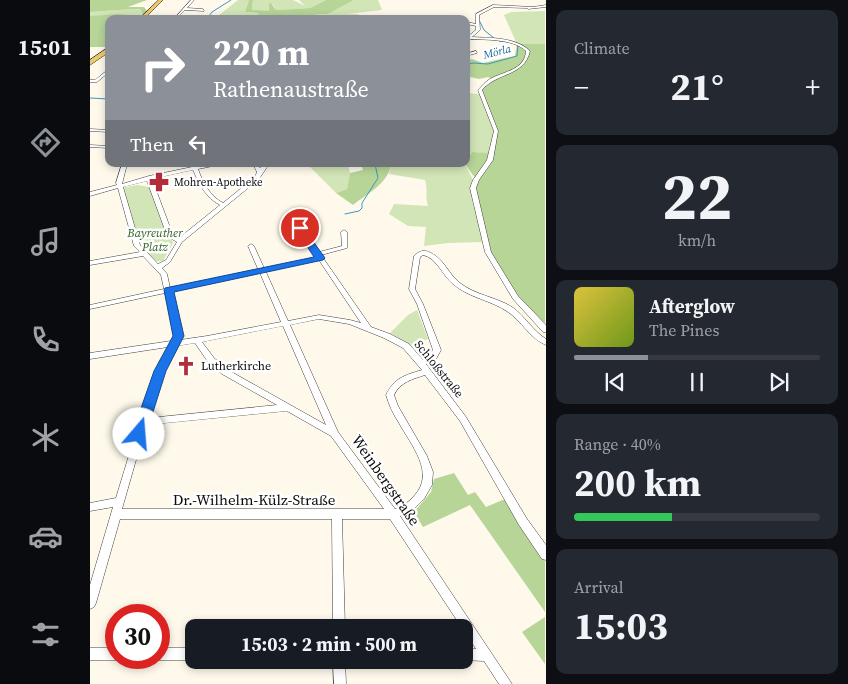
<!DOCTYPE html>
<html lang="en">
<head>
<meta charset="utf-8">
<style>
	body { margin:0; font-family:"Source Serif 4",serif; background:#242831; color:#f1f3f6; height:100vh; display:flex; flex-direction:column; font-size:19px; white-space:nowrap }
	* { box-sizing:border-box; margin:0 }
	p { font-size:16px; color:#9ea1a6 }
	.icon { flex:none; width:28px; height:28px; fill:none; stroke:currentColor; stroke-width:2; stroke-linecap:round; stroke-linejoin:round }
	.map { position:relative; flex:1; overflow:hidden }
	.drawer { display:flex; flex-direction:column; gap:10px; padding:10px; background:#0d0f14; width:302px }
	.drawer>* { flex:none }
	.banner { position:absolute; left:15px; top:15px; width:365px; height:152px; border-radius:10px; box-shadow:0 2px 8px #0003; background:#8c9099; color:#fff; overflow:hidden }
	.speed { position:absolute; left:15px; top:604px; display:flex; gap:10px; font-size:25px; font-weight:700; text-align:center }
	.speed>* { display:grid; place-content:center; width:65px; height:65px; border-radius:50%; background:#171b24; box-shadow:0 2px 8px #0003; line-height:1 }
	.speed .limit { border:8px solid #d22; background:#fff; color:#111 }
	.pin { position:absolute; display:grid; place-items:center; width:42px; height:42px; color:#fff; margin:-21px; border:2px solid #fff; border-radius:50%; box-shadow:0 1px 5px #0007 }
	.me { position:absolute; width:55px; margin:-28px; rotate:18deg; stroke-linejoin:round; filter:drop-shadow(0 0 4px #0008) }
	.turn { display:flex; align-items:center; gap:18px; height:105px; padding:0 25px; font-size:22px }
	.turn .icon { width:65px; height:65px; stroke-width:2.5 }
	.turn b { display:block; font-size:35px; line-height:42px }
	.then { display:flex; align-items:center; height:48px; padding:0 25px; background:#0003; gap:10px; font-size:19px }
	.big { font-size:38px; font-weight:700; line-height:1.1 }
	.drawer .tile { flex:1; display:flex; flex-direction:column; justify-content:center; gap:8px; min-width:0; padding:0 18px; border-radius:10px; background:#242831 }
	.drawer .dial { align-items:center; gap:0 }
	.dial b { font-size:65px; line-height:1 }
	.song { display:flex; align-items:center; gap:15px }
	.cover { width:60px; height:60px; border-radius:8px; background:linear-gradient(135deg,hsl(50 70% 55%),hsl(80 70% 35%)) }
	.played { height:5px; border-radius:2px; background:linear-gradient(90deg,#8c9099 30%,#363941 30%) }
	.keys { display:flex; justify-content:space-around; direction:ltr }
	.heat { display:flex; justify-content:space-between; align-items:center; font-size:28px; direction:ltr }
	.charge { height:8px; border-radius:4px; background:linear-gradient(90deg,#34c759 40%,#363941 0) }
	.trip { position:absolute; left:95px; top:619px; width:288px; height:50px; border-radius:10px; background:#171b24; box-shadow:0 2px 8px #0003; font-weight:700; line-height:50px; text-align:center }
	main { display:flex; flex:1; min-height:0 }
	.dock { display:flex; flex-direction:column; width:90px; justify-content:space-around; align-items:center; background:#090b0e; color:#9ea1a6 }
	.dock .icon { width:35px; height:35px }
	.dock .selected { color:#8c9099 }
	.dock b { font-size:22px; color:#f1f3f6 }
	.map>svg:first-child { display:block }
</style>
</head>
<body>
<main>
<nav class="dock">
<b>15:01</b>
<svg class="icon selected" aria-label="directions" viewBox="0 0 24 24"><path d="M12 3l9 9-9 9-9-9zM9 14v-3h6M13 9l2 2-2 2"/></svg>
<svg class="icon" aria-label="music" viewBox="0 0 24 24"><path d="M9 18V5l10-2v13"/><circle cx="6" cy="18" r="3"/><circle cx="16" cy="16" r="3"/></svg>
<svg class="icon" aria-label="phone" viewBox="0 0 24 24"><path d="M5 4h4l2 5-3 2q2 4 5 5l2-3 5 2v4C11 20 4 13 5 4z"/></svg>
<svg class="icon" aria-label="climate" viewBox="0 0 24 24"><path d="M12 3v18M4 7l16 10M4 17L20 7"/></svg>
<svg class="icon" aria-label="car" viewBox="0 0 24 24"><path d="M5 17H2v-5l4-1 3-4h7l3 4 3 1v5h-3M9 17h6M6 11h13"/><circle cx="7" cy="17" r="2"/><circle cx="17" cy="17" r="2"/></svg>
<svg class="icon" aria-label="filters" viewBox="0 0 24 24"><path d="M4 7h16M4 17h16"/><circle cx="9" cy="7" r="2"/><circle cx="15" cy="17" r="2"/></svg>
</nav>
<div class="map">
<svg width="456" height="684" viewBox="0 0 456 684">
	<rect width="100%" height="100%" fill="#fef9eb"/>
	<path fill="#d2e5b7" d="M148,0H159L155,12L169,13L165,19H124Z
		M163,0H203L215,6L209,0H236L220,8L186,10L183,4L180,12L162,10Z
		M264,0H288L292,10L257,14H268L271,19H226L228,15L238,14Z
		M44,9H50L53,15L0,16V12Z
		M455,11V44H427L414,15L421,12Z
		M376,93L390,94L404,131L400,153L382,152L376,161Z
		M217,164H258L260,173L257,189L246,193Z
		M301,164H375L383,180L381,189L383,204L394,242L358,243L334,246L336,227L318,226L299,214L304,204L338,206C335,197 338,189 335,180L299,174Z
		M47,185L60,187L83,243L73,261H66L53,252L32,188Z
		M327,310L338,339L321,345L300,333L318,315Z"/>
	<path fill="#b6d597" d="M0,0H57L38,7H54L57,11L53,15L50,9H44L0,12Z
		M159,0H163L162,10L179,11V4L181,3L186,10L220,8L236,0H268H264L238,14L165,19L169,13L155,12Z
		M28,14L50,16L48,19H19V47H0V16Z
		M427,44H455V326L424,292L399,250L386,196L385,178L375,164L382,152L403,153L408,131L392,90L394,85L404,80L398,77L389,79L376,76V61L382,59L393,63L425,56Z
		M271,164H301C298,184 278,193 263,205L246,193L257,189L260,173L273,170Z
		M364,473L378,495L385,492L396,507L415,499L455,561V612L380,505L333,527L324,512L341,492L344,479Z
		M455,617V664L432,632Z"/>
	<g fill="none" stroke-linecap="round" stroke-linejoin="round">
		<path stroke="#3e96c4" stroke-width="1" d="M117,19L122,12L141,0
			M389,20L394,30L405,39
			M409,41L419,42
			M376,65L383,63L398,64L427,56L428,45
			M0,98L19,99
			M255,214L269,211L272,208V203L288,178L285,164"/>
		<defs>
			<path id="minor" d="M101,0H104L97,8L113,9L114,11L95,10L89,16L108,17L84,19Z
				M403,5L443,7L456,5V7L438,9L437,8L404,7L389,15L390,30L382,37C400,38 426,37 440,51C434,77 407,72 392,90L408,131L403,160L389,180L386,188L401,252L428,296L456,325V332H453L423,299L395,252L380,188L383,180L397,160L404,131L388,90C392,86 395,82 400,79C410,73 428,71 434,59C435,58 436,52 436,51C422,38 395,40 377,39V37L386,30V26L377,24V22L386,24V14Z
				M386,51L387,53L376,56V54Z
				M19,69V72L7,82H0V80H5Z
				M0,129L19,130V132L0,131Z
				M0,145L19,146V148L0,147Z
				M32,164H37L32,184L59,176L102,167V164H106L107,166L119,164H128V165L108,169C113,183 120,196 133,203L165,177L167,172L163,164H167L170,168L174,164H179L169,179L92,242L80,262L72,268L77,274L80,288L168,269L158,246L161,244L164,246L174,268L226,257L208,230H203V228L212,227L229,252L252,246L251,232L254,230L257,232V248L231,255L281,327L300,334L319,344L333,360L339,357L343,350L327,304L319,289L324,256C329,251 334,249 341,253C354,259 359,275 370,283C385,295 406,297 422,307C435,316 442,330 456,339V345C439,338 432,321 418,312C401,300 379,298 363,284C352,275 347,258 333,255L330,257L325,289L333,304L351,350L345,361L336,364L376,417L437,519L456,545V560L452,559L429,525L370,421L335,375C323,379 310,382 304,395L308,406L337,456L343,472L342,485L334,499L322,511L310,516L422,684H409L394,661L372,660H374V649H386L374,630V628H372L300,519H252L255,628H243L242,519H30L6,603L4,607L0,609V585L23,507L0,511V503L26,498L49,422L66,371L78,347L0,359V353L81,341L84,336L75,293L0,309V305L74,289L71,275L53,256L0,265V261L50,252L44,246L28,188L0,196V192L27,185L26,183ZM103,170C109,184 116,198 130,205L89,238L84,236L81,230L62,179ZM57,181L75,230L80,238L87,242L76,260L68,264L50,245L33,187ZM229,260L271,323L260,320L229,315L198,321L176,272ZM170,273L191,322L117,336L90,340L92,336L81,292ZM229,319L259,324L294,338L313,348L332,370C315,375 304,378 296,395C299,405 303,414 309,423C321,445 346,473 324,496C319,502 313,506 305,509L248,432L200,325ZM193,326L236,425L138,370L124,358L112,342ZM105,343L118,362L132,374L187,405L59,418L74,371L87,346ZM197,411L241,436L294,509H32L56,425Z
				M0,648H26V658H30L26,660H0Z
				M69,648H104V660H69L65,658H69Z
				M243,660H255L256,684H244Z"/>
			<path id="primary" d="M69,0H73L54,19H49Z
				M19,47V52L0,65V60Z"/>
		</defs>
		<use href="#minor" stroke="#3e3e3e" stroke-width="1"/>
		<use href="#primary" stroke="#1c1c1c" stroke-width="1"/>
		<use href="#minor" fill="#fff" fill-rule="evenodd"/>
		<use href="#primary" fill="#f0c868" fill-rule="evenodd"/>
	</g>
	<path fill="#1a73e8" stroke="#114b97" d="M210,226L213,227L235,258L233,260L84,292L94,336L76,371L56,434L54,438L49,440L44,438L42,434L64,371L83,336L74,290L75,288L224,257L205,228Z"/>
	<defs>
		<symbol id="pharmacy-bare" viewBox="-9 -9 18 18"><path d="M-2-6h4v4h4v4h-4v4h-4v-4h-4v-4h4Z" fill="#b22c3a" stroke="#fff" stroke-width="2.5" paint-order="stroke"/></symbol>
		<symbol id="church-bare" viewBox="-9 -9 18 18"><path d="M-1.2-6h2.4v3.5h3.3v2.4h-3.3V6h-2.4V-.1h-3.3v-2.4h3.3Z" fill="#b22c3a" stroke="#fff" stroke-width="2.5" paint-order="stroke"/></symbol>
	</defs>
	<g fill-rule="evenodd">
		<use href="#pharmacy-bare" x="55" y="168" width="28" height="28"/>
		<use href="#church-bare" x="82" y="352" width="28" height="28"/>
	</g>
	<g text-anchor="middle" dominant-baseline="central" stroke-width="5" stroke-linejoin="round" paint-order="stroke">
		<g font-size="11" font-style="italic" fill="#1d6794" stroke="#fff">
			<text transform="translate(407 52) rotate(-14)">Mörla</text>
		</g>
		<g font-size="11" fill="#0b0b0b" stroke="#fff" text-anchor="start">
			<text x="84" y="182">Mohren-Apotheke</text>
		</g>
		<g font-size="12" font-style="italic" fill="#305e20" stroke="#fff">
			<text x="65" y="233">Bayreuther<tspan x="65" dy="14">Platz</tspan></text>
		</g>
		<g font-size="12" fill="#0b0b0b" stroke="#fff" text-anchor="start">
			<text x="111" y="366">Lutherkirche</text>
		</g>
		<g font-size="12" fill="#0b0b0b" stroke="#fff">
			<text transform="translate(349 369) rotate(51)">Schloßstraße</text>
		</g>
		<g font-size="15" fill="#0b0b0b" stroke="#fff">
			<text transform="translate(296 480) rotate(55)">Weinbergstraße</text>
			<text x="164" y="499">Dr.-Wilhelm-Külz-Straße</text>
		</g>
	</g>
</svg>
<div class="speed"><div class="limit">30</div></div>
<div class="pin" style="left:210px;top:228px;background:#d93025"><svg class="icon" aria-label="arrive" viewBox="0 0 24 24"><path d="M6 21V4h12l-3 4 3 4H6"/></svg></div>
<svg class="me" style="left:49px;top:434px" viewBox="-20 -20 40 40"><circle r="19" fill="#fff"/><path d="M0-13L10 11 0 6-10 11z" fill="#1a73e8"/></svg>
<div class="trip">15:03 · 2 min · 500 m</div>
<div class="banner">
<div class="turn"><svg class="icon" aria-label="right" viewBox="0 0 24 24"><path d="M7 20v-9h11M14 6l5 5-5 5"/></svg><div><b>220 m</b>Rathenaustraße</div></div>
<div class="then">Then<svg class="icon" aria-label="left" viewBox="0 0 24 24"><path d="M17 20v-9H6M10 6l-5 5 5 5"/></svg></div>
</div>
</div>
<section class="drawer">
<div class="tile"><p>Climate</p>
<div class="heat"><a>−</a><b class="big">21°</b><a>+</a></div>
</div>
<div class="tile dial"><b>22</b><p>km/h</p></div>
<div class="tile">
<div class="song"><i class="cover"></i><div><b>Afterglow</b><p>The Pines</p></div></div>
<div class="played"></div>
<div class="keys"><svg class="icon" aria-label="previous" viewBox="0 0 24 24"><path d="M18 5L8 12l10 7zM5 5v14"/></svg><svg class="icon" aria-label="pause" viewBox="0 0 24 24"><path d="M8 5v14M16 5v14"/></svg><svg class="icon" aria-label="next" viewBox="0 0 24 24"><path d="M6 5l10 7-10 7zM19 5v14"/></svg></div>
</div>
<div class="tile"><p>Range · 40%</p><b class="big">200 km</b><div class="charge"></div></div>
<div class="tile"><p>Arrival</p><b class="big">15:03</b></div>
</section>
</main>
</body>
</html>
